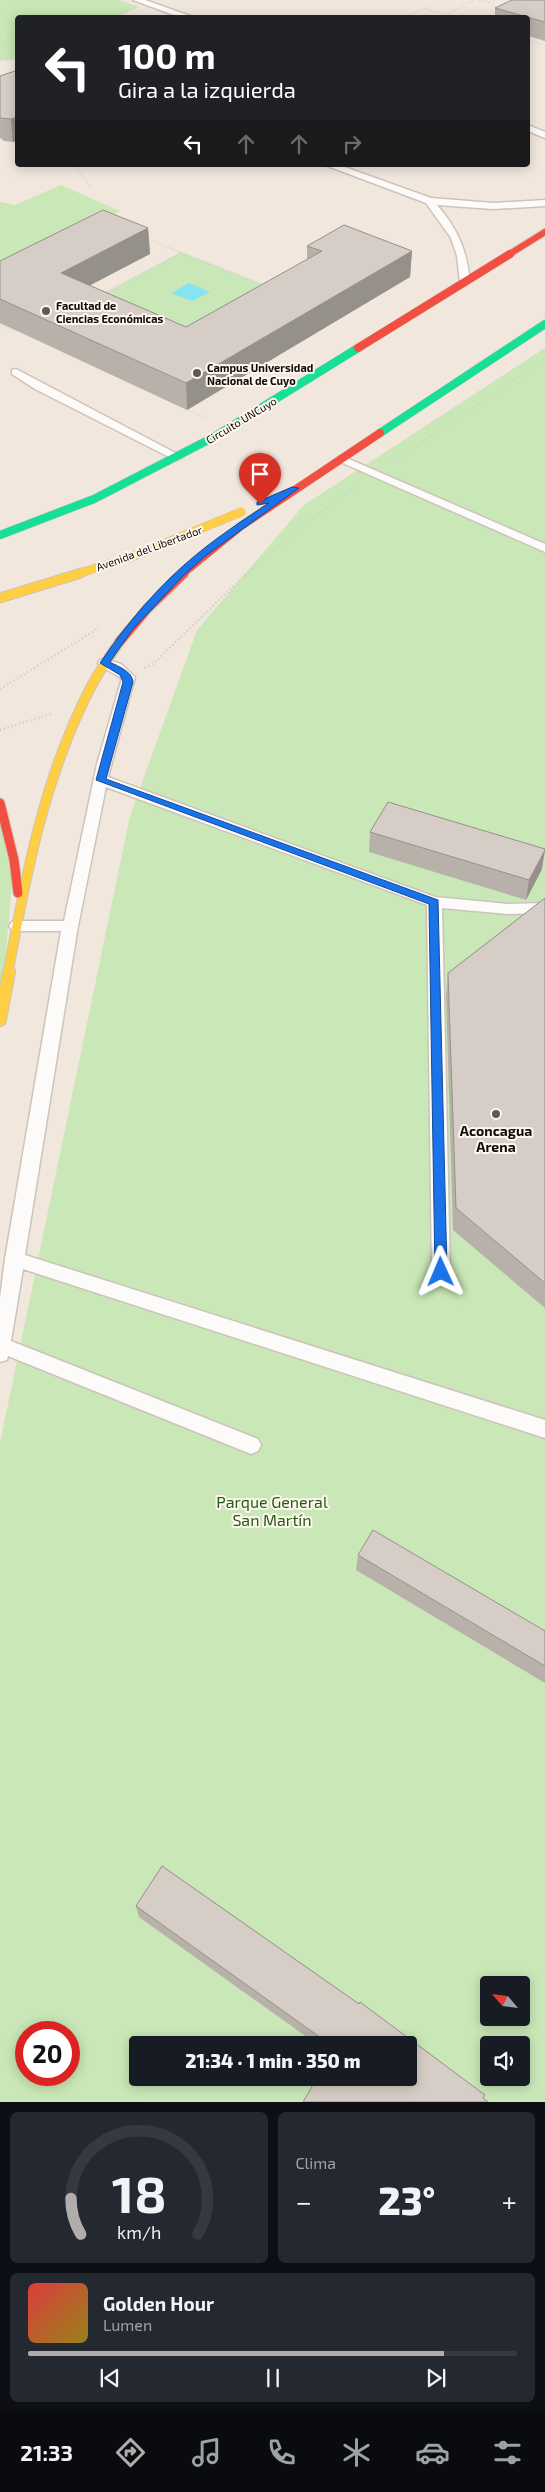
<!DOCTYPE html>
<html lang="es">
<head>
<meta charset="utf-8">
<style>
	body { margin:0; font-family:"Exo 2",sans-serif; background:#242831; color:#f1f3f6; height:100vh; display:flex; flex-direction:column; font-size:19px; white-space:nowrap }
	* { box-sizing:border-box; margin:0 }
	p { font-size:16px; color:#9ea1a6 }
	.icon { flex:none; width:28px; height:28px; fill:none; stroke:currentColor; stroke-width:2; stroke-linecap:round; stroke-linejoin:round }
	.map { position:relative; height:2102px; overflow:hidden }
	.sheet { display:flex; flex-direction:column; gap:10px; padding:10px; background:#0d0f14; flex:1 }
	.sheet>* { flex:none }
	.banner { position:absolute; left:15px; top:15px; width:515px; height:152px; border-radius:5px; box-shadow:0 2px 12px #0003; background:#202124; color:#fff; overflow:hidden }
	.needle { width:32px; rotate:298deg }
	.buttons { position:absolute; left:480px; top:1976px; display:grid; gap:10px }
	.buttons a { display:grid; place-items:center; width:50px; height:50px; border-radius:5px; background:#171b24; box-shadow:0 2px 12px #0003; font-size:25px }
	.speed { position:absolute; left:15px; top:2021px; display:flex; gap:10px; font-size:25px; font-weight:700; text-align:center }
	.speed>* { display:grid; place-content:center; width:65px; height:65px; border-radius:50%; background:#171b24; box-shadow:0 2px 12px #0003; line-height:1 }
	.speed .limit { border:8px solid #d22; background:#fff; color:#111 }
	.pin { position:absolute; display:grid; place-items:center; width:42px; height:42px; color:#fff; margin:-51px -21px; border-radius:50% 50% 50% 0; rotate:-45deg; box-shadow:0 0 5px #0007 }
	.pin .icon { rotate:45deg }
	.me { position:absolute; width:55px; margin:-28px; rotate:359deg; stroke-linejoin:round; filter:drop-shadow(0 0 4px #0008) }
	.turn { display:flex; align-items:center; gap:18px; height:105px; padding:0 20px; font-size:22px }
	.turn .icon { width:65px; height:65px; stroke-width:2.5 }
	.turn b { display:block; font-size:35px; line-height:42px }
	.lanes { display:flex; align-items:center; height:48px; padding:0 20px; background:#0003; justify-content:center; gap:25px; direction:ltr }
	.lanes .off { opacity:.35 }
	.big { font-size:38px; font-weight:800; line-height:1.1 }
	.sheet .tile { flex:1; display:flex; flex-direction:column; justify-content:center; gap:8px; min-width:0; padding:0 18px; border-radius:8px; background:#242831 }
	.sheet .dial { align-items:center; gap:0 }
	.dial svg { height:130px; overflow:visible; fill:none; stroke:#363941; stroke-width:7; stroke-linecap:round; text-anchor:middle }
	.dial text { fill:#f1f3f6; stroke:none }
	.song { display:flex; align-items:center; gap:15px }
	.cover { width:60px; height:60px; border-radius:8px; background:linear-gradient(135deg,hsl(0 70% 55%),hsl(50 70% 35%)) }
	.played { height:5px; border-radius:2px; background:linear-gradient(90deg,#b0adac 85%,#363941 85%) }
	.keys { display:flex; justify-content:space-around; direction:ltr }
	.heat { display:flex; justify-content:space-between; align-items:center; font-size:28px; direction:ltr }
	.sheet .tiles { flex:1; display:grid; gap:10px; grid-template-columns:1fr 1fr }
	.tile:last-child { grid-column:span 2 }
	.trip { position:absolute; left:129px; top:2036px; width:288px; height:50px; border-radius:5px; background:#171b24; box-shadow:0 2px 12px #0003; font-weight:800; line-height:50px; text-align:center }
	.menu { display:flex; height:80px; justify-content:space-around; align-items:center; background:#090b0e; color:#9ea1a6 }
	.menu .icon { width:35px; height:35px }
	.menu .active { color:#b0adac }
	.menu b { font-size:22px; color:#f1f3f6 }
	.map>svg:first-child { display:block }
</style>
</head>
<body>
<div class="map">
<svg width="545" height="2102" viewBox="0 0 545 2102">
	<rect width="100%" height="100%" fill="#f2e7dd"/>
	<path fill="#c9e7b7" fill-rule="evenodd" d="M0,0H118L140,7L116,17L18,18L17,59L0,60Z
		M61,185L120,211L0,271V202L15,205Z
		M181,252L281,292L190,343L92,300Z
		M545,348V2102H0V1443L130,816L197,630L304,505ZM489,1985H521V2018H489ZM26,2032H69V2075H26ZM138,2045H408V2078H138ZM489,2045H521V2078H489Z
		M0,803L14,860L0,1020Z"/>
	<path fill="#83e5f2" d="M189,283L210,292L192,301L171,293Z"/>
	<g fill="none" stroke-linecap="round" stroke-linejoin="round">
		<defs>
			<path id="lane" d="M133,0H145L196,18H182Z
				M528,125L545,132V138L528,131Z
				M325,165H339L431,198L493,203L545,200V206L493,209L437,205C458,229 467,251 470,282L465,285L460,282L457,256L451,238L426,203Z
				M16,369L183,457L177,460L173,459L35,389L12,374V370Z
				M342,456L545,544V552L338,461V457Z
				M105,659L121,664L135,677L108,777L435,897L508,904L545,903V913L508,914L442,908L450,1272L447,1277L441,1280L435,1277L432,1272L427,905L106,787L78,926L25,1255L545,1420V1438L23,1269L11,1341L258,1439L261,1445L258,1451L251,1454L8,1356L7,1360L0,1362V1298L5,1259L61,931H17L12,930L9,926L12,922L17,921H64L97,764L121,682V678C115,673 103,669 98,663L100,660Z"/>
			<path id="fast" d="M380,433L545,324
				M0,535L94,499L214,437L358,348"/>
			<path id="slow-far2" d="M77,574L134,556L241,512"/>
			<path id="slow-far1" d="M0,598L81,573
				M8,973C26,874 45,773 93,683C101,668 111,655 120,641"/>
			<path id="slow" d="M0,1020L9,972"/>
			<path id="jam-far2" d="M508,255L545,232"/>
			<path id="jam-far1" d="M358,348L510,254
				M182,574L241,526L380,433"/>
			<path id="jam" d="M120,641L147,609L184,573
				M0,803L14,860L18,893"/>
		</defs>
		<use href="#lane" stroke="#ccc3ba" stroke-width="3"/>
		<use href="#fast" stroke="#ccc3ba" stroke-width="9"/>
		<use href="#slow-far2" stroke="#ccc3ba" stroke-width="9"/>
		<use href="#slow-far1" stroke="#ccc3ba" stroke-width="11"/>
		<use href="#slow" stroke="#ccc3ba" stroke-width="14"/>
		<use href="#jam-far2" stroke="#ccc3ba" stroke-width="8"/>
		<use href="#jam-far1" stroke="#ccc3ba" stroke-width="9"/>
		<use href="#jam" stroke="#ccc3ba" stroke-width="11"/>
		<path stroke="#ccc9c5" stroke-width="2" stroke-dasharray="0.5 2" stroke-linecap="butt" d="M479,0L489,3L495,0
			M116,18L126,13
			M404,18L424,8L456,18
			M439,18L474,0
			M0,39L18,56
			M528,40L545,45
			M0,60L18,59
			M74,165L92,188
			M147,239L266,286
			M102,294L181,253
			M0,324L18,332
			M185,409L204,417
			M392,462L545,359
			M246,574L302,526L356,486"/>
		<path stroke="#ccc9c5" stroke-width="2.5" stroke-dasharray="1 3" stroke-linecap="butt" d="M145,668L154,663L247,573
			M0,689L99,628
			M0,730L51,714"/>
		<use href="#lane" fill="#fdfbfa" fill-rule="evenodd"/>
		<use href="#fast" stroke="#16e098" stroke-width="8"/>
		<use href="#slow-far2" stroke="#ffcf43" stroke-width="8"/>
		<use href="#slow-far1" stroke="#ffcf43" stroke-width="9"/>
		<use href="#slow" stroke="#ffcf43" stroke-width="12"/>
		<use href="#jam-far2" stroke="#f24e42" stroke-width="6"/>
		<use href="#jam-far1" stroke="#f24e42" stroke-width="8"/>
		<use href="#jam" stroke="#f24e42" stroke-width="9"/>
	</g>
	<path fill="#b8b1aa" d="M545,0V41L528,36V18H495V8Z
		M18,70L13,142L4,141L0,138V76Z
		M148,228L150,254L89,285L186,327L307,260V246L412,251L410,277L187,410L0,323V261Z
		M370,832L542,869L526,900L369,852Z
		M545,898V1308L453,1230L446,996L448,973Z
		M358,1555L545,1631V1683L356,1570Z
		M162,1866L359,2004L360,2002L485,2095L483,2098L488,2102H303L317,2078H408V2045H318L139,1917L136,1906Z"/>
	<path fill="#96908b" d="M18,117V141L13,142L11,119Z
		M148,228L150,254L64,299L61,273Z
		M412,251L410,277L187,410L186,383Z
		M545,850L542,869L526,900L529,880Z"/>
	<path fill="#d6cec6" stroke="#96908b" d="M512,0H545V22L495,8Z
		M18,70V117L11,119L1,118L0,117V76Z
		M103,210L148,228L61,273L186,327L322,251L307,246L344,225L412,251L186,383L0,299V261Z
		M388,802L545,849V850L529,880L370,832Z
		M545,898V1283L456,1208L448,973Z
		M373,1530L545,1631V1666L358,1555Z
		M162,1866L359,2004L360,2002L485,2095L483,2098L488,2102H303L317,2078H408V2045H331L136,1906Z"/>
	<path fill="#1a73e8" stroke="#114b97" d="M292,487L299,488L204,557L182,577L132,630L110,662C119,667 132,671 133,682L106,779L438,900L447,1272L441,1278L435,1272L429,904L96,780L123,682L120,675L100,663C127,623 160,584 197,554C220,535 245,519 269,503L257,505V502Z"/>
	<g fill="#605851" stroke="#fef6ef" stroke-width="2">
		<circle cx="46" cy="311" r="5"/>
		<circle cx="197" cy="373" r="5"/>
		<circle cx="496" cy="1114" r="5"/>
	</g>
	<g text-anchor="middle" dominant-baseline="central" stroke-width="4" stroke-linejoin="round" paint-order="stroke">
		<g font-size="11" font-weight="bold" fill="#110b05" stroke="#fef6ef" text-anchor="start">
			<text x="56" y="305">Facultad de<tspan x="56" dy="13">Ciencias Económicas</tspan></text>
			<text x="207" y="367">Campus Universidad<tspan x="207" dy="13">Nacional de Cuyo</tspan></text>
		</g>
		<g font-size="11" fill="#110b05" stroke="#fef6ef">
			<text transform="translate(241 420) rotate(-31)">Circuito UNCuyo</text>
			<text transform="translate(149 548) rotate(-20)">Avenida del Libertador</text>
		</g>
		<g font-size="14" font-weight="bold" fill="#110b05" stroke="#fef6ef">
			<text x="496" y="1130">Aconcagua<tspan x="496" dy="16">Arena</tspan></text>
		</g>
		<g font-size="16" fill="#225e12" stroke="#fef6ef">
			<text x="272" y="1501">Parque General<tspan x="272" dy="18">San Martín</tspan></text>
		</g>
	</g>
</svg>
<div class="buttons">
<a><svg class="needle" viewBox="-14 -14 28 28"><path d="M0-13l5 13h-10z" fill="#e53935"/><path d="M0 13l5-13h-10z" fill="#9ea1a6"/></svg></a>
<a><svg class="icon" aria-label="sound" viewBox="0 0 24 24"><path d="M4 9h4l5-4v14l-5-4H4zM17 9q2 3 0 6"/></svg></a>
</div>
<div class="speed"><div class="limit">20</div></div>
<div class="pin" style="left:260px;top:504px;background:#d93025"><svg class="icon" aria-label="arrive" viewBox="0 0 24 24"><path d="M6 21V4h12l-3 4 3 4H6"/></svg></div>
<svg class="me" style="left:441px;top:1272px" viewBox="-20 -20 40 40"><path d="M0-17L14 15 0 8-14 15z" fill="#1a73e8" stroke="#fff" stroke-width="4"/></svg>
<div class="trip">21:34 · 1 min · 350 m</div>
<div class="banner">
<div class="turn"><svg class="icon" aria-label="left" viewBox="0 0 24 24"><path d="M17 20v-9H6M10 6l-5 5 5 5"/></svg><div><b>100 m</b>Gira a la izquierda</div></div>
<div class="lanes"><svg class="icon" aria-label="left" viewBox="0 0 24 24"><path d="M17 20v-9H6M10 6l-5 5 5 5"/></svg><svg class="icon off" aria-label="ahead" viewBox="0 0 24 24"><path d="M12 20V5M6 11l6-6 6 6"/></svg><svg class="icon off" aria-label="ahead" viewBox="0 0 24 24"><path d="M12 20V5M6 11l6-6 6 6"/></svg><svg class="icon off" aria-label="right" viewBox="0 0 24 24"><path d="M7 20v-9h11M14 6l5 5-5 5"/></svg></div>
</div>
</div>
<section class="sheet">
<div class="tiles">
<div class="tile dial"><svg viewBox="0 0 100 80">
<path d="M14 69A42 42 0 1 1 86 69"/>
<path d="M14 69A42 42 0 0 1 8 47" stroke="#b0adac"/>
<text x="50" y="56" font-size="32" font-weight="700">18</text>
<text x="50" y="72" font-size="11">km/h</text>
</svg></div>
<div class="tile"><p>Clima</p>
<div class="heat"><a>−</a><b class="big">23°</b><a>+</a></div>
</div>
<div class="tile">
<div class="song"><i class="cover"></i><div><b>Golden Hour</b><p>Lumen</p></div></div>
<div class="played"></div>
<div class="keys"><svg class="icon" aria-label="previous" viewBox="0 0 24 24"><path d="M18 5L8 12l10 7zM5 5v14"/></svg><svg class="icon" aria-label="pause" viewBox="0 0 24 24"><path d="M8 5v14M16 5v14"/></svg><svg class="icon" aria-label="next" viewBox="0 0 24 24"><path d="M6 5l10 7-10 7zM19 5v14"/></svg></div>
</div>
</div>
</section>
<nav class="menu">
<b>21:33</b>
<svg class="icon active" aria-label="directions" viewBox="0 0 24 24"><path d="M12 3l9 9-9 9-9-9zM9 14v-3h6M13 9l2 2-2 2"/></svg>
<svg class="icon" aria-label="music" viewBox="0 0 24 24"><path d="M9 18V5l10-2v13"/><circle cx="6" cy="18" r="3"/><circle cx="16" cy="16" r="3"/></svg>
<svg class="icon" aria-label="phone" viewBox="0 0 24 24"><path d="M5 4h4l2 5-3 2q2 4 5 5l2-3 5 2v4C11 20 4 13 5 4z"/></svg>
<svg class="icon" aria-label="climate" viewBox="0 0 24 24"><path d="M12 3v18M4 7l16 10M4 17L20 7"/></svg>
<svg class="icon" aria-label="car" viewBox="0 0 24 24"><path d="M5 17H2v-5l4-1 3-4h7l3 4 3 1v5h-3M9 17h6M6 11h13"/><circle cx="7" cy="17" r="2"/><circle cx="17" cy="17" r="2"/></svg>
<svg class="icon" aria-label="filters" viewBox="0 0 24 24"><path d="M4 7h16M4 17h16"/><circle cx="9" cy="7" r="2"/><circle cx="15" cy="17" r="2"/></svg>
</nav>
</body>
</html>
